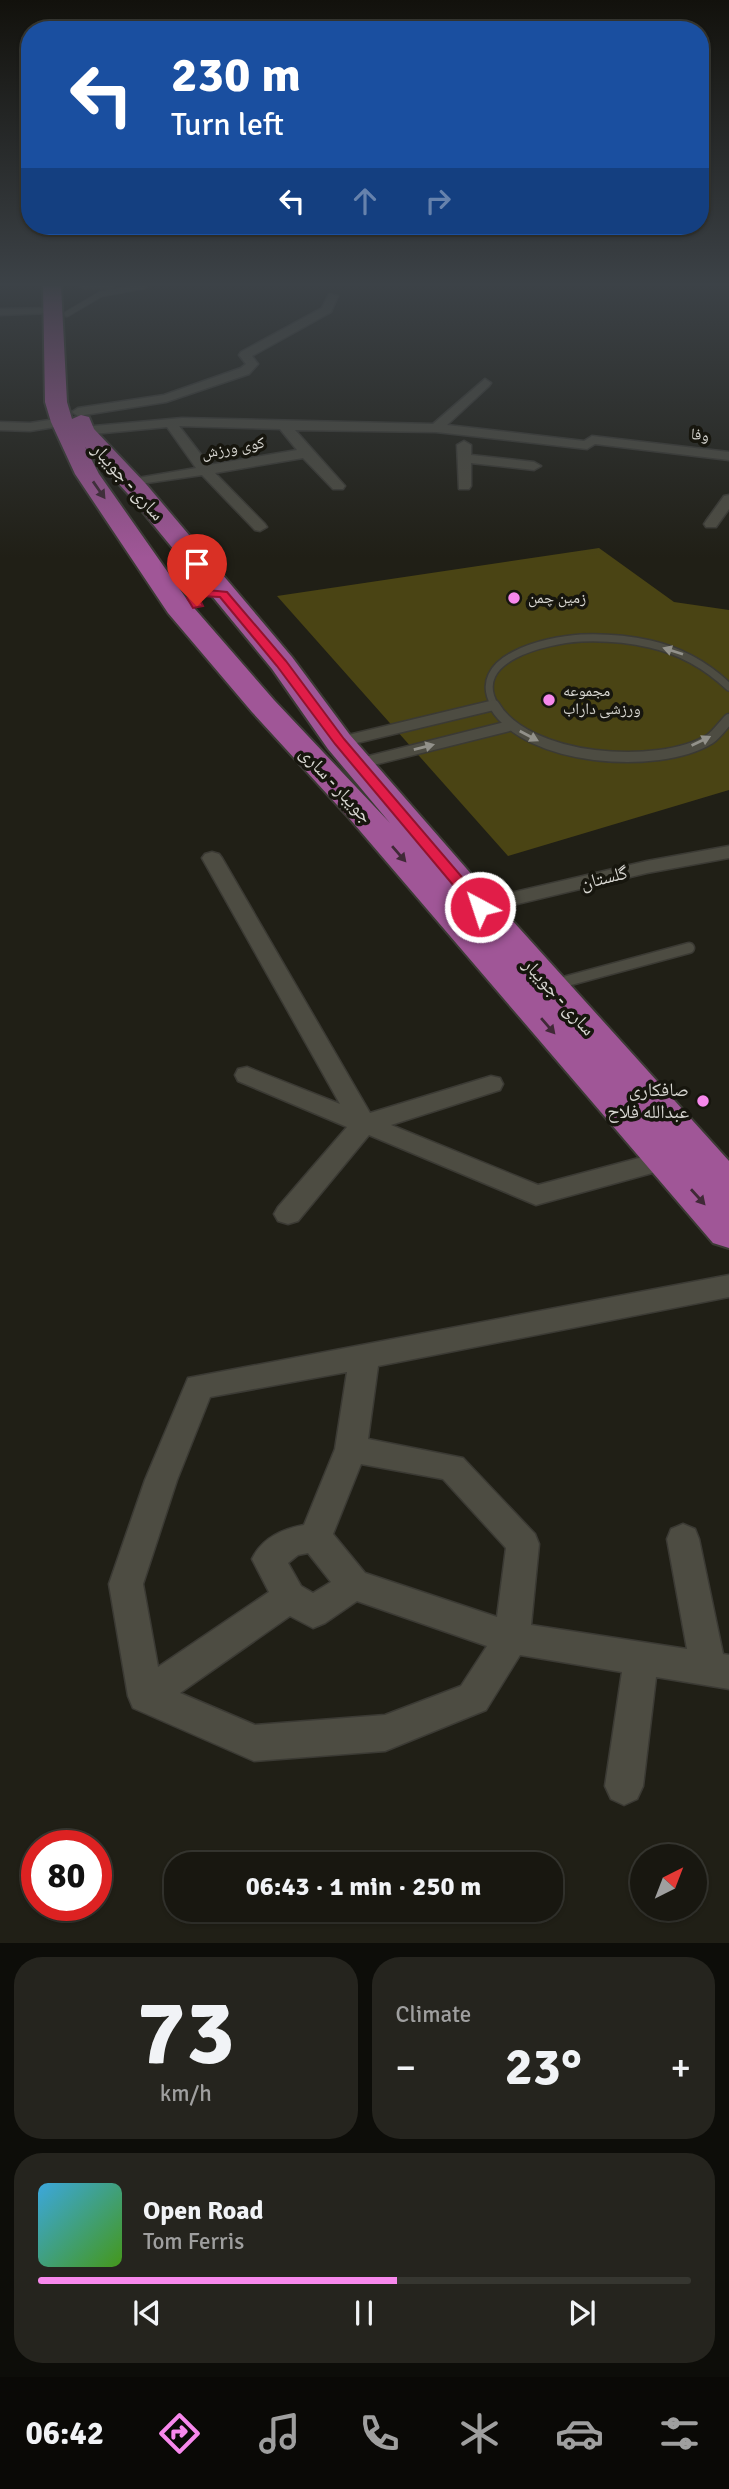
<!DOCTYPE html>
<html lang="en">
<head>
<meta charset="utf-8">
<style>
	body { margin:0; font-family:Signika,"Noto Naskh Arabic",sans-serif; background:#25241e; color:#f1f3f6; height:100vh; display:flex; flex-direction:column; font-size:26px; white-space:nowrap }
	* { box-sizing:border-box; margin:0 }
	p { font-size:23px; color:#9f9f9f }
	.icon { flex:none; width:38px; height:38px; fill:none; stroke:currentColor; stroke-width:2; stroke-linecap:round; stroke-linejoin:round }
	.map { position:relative; height:1943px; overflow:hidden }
	.side { display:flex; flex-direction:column; gap:14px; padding:14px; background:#0d0d09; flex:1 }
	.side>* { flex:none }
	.hud { position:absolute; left:21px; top:21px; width:688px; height:214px; border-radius:28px; box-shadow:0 2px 5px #0004,0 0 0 2px #363630; background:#1a4fa0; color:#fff; overflow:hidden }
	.needle { width:46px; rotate:42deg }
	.tools { position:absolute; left:630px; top:1844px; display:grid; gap:14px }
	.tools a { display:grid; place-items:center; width:77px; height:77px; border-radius:50%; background:#181710; box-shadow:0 2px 5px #0004,0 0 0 2px #363630; font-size:35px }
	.speed { position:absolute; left:21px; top:1830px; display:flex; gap:14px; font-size:35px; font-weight:700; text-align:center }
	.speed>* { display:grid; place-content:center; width:91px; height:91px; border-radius:50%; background:#181710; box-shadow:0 2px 5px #0004,0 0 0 2px #363630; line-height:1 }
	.speed .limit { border:10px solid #d22; background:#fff; color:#111 }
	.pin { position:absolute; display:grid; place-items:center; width:60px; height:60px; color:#fff; margin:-72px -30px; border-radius:50% 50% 50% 0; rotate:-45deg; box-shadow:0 0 7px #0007 }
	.pin .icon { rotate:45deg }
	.me { position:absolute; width:77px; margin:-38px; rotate:320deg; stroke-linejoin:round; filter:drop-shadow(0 0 5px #0008) }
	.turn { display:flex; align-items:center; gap:24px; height:147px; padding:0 35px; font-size:32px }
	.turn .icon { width:91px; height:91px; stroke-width:2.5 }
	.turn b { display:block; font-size:49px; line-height:60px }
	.lanes { display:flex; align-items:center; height:66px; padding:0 35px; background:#0003; justify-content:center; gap:35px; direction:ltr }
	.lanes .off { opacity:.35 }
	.big { font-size:52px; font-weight:700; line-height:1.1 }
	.side .widget { flex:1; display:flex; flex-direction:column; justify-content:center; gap:10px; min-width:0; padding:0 24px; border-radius:28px; background:#25241e }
	.side .dial { align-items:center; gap:0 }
	.dial b { font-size:91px; line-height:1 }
	.song { display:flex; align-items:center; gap:21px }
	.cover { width:84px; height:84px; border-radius:10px; background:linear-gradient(135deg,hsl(200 70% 55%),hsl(100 70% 35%)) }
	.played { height:7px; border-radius:4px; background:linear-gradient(90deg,#f788ec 55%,#363630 55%) }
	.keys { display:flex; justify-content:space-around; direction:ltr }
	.heat { display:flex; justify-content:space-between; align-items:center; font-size:38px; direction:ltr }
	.side .tiles { flex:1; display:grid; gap:14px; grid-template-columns:1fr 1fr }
	.widget:last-child { grid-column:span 2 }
	.trip { position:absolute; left:164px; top:1852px; width:399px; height:70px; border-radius:28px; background:#181710; box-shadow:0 2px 5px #0004,0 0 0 2px #363630; font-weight:700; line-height:70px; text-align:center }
	.menu { display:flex; height:112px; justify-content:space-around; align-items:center; background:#0a0906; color:#9f9f9f }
	.menu .icon { width:49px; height:49px }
	.menu .active { color:#f788ec }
	.menu b { font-size:32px; color:#f1f3f6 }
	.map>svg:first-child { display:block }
</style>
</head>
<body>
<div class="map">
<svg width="729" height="1943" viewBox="0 0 729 1943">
	<rect width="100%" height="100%" fill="#201f16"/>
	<path fill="#4a4414" d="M599,548L674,602L729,610V790L508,856L277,596Z"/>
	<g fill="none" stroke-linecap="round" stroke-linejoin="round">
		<defs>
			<path id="service-far2" d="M83,286H111
				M67,314L101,294L145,286"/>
			<path id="service-far1" d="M495,706C467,658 547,640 581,638C604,637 628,639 650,644C681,651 706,665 729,687"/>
			<path id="service" d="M494,705C526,761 658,771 710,739C717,734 723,725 729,719
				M340,742L490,706
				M361,763L509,726
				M556,984L689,948"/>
			<path id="minor" d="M329,294L338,296L331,312L252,356L258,364L249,374L166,402L78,416L72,412L78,408L164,395L241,368L246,364L239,355L241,352L322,308Z
				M55,308V312L51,313L0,315V309Z
				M485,379L491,383L489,386L447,425L584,441L592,436L729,452V460L595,444L587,449L436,432L295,430L345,486L343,489H333L303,458L215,473L265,524L267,527L260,531L255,530L202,475L126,486V480L196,468L167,427L83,435L76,431L83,427L182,418L433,424ZM179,426L280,429L297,450L209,465Z
				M62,418L67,419V425L30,431L0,430V422L30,423Z
				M464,441L471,445V455L534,462L541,466L534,470L471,463V486L469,489H459L457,445Z
				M729,495V509L716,527H706L704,524L706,521L724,496Z
				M729,846V858L647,873L480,913L472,912L469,907L472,902L647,861Z
				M212,852L219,854L222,858L370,1113L491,1076L500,1078L503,1084L500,1090L391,1125L538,1185L665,1151L674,1153L678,1160L674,1167L536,1205L369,1135L298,1221L288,1224L278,1221L274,1214L278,1207L347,1127L238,1081L235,1075L238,1069L247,1067L340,1104L202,858L205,854Z
				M729,1275V1297L378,1366L368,1439L463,1458L535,1534L539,1544L531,1625L687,1649L667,1539L671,1529L683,1524L695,1529L699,1539L723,1654L729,1655V1689L656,1677L643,1786L637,1799L624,1805L611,1799L605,1786L622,1672L520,1655L486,1710L385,1751L254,1761L133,1708L128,1696L109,1584L145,1480L188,1378ZM347,1372L335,1449L304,1525C282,1529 262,1538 252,1559L269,1592L158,1667L143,1584L177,1480L210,1397ZM361,1464L443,1479L506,1548L497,1617L365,1573L333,1534ZM308,1553L331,1582L313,1593L301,1586L288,1563L298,1555ZM357,1601L487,1646L461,1686L385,1715L255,1725L180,1693L290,1616L313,1628L325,1623Z"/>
			<path id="trunk" d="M43,286H61L67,402L72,419L81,415L89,417L94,429L146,484L292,657L350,735L493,899L729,1161V1248L713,1243L349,818L252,712L168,613L75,474L51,422L45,402ZM85,447L128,494L272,669L328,749L390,823L274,700L188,601L99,474Z"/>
		</defs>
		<use href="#service-far2" stroke="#3b3a34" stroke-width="7"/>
		<use href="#service-far1" stroke="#3b3a34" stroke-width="10"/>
		<use href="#service" stroke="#3b3a34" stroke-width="13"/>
		<use href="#minor" stroke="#3b3a34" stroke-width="3"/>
		<use href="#trunk" stroke="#3b3a34" stroke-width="4"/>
		<use href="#service-far2" stroke="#4d4c42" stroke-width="5"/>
		<use href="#service-far1" stroke="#4d4c42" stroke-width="7"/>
		<use href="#service" stroke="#4d4c42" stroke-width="10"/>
		<use href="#minor" fill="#4d4c42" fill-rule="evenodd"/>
		<use href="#trunk" fill="#a05697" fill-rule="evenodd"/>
	</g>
	<defs><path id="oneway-solid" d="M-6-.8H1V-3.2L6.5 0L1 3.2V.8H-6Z" transform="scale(1.75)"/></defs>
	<g fill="#402937">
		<use href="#oneway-solid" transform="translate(99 490) rotate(55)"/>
		<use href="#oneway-solid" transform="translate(399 854) rotate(49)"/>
		<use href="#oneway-solid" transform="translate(548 1026) rotate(49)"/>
		<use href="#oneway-solid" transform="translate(698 1197) rotate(48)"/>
	</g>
	<g fill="#92918a">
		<use href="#oneway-solid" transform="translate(673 651) rotate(-162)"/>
		<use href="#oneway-solid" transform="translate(529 736) rotate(28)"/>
		<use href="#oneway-solid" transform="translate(701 741) rotate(-26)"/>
		<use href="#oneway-solid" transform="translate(424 747) rotate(-14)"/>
	</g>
	<linearGradient id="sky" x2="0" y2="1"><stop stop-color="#12110c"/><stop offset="0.51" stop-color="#3c4247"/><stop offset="1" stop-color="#3c4247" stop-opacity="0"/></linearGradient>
	<rect width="729" height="558" fill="url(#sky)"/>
	<path fill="#e11d48" stroke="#92132f" stroke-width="2" d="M197,589L227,592L286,661L344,739L485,904L487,907L485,910H474L335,744L277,666L220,597L200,596L199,598L203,606L193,608L187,598Z"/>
	<g fill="#f788ec" stroke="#17160e" stroke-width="2.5">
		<circle cx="514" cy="598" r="7"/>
		<circle cx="549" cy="700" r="7"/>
		<circle cx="703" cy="1101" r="7"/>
	</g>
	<g text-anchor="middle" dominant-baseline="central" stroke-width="7" stroke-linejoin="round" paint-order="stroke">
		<g font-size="16" fill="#d7d6d1" stroke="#17160e">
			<text transform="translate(700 435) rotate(7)">وفا</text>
			<text transform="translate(233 448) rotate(-10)">کوی ورزش</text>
		</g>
		<g font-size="16" fill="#d7d6d1" stroke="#17160e" text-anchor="start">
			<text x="528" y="598">زمین چمن</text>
			<text x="563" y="691">مجموعه<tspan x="563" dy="18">ورزشی داراب</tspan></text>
		</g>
		<g font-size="19" fill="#d7d6d1" stroke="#17160e">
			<text transform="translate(128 482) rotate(48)">ساری - جویبار</text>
			<text transform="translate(336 785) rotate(47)">جویبار - ساری</text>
			<text transform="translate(604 878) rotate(-14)">گلستان</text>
			<text transform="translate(559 997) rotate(48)">ساری - جویبار</text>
		</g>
		<g font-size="19" fill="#d7d6d1" stroke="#17160e" text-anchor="end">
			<text x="689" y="1090">صافکاری<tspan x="689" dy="22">عبدالله فلاح</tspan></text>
		</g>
	</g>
</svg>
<div class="tools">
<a><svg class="needle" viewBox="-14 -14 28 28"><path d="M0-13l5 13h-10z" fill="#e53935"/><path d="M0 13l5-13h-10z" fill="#9f9f9f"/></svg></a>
</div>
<div class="speed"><div class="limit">80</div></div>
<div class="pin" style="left:197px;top:606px;background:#d93025"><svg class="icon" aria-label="arrive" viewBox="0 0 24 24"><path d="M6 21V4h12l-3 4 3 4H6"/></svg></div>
<svg class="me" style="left:480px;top:907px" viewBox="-20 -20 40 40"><circle r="17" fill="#e11d48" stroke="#fff" stroke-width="3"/><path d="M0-11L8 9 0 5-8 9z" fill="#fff"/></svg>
<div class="trip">06:43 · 1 min · 250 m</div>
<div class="hud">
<div class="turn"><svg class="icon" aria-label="left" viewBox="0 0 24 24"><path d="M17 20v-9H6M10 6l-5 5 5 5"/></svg><div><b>230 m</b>Turn left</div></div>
<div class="lanes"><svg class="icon" aria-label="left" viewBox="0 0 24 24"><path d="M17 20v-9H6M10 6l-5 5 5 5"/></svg><svg class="icon off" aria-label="ahead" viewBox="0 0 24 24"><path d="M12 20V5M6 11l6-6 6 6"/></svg><svg class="icon off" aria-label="right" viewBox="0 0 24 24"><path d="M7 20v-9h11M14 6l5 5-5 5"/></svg></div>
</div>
</div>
<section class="side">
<div class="tiles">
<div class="widget dial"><b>73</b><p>km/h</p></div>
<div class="widget"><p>Climate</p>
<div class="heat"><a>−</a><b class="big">23°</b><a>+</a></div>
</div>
<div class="widget">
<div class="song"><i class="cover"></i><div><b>Open Road</b><p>Tom Ferris</p></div></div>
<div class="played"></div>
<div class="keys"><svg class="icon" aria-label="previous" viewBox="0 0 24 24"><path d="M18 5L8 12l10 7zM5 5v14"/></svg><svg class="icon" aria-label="pause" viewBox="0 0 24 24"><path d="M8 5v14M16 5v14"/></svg><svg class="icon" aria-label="next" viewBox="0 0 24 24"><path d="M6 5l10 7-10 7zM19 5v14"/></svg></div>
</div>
</div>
</section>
<nav class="menu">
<b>06:42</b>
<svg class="icon active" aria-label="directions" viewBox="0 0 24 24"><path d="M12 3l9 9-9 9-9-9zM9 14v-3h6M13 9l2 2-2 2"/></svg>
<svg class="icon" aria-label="music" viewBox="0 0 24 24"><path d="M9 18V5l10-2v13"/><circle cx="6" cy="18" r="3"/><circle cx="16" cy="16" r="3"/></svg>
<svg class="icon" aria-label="phone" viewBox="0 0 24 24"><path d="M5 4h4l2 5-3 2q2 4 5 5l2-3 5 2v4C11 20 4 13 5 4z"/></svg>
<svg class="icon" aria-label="climate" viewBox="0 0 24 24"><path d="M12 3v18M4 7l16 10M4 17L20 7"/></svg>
<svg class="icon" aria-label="car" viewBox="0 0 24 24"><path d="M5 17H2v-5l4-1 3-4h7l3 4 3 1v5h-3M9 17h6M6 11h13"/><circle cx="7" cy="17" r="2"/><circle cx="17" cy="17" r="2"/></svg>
<svg class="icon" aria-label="filters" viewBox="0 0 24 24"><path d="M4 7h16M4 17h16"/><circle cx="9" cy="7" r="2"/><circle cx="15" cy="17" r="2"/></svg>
</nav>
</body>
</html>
